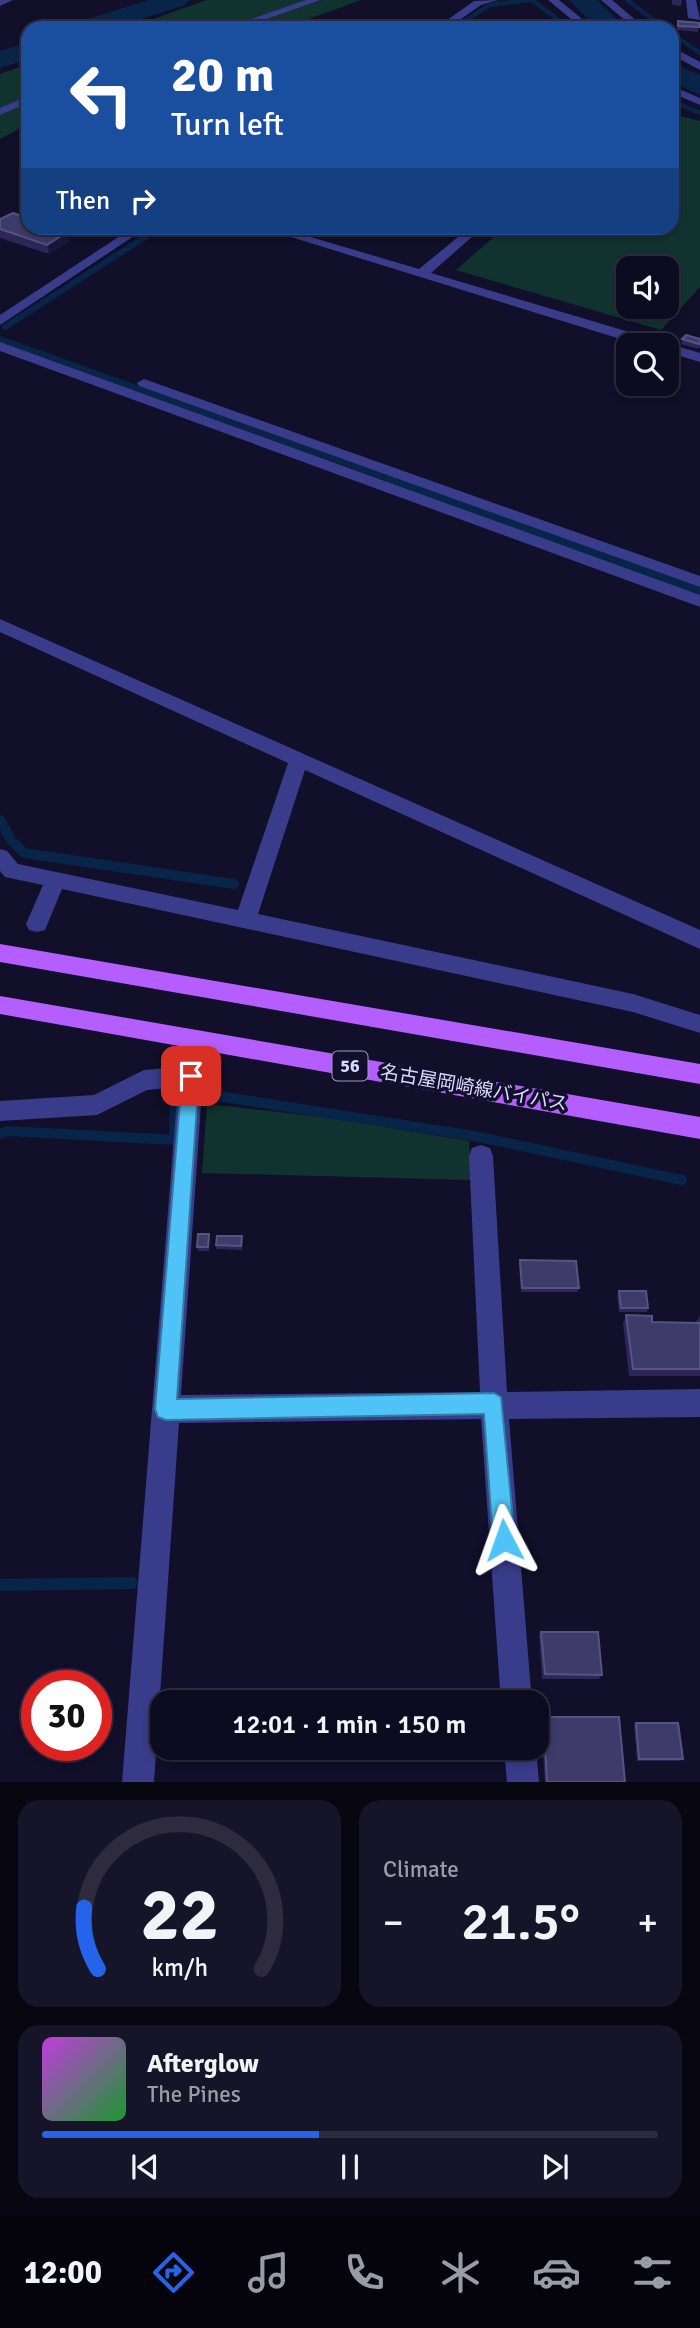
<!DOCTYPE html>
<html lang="en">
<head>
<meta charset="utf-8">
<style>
	body { margin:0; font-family:Signika,"Noto Sans JP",sans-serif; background:#161428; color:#f1f3f6; height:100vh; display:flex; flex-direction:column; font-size:26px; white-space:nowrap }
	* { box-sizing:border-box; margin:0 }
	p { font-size:23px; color:#9a9ba4 }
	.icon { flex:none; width:38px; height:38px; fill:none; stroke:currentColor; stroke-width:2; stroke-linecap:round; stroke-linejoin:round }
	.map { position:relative; height:1782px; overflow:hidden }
	.details { display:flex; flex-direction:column; gap:18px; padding:18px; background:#070611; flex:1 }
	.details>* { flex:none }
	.top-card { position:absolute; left:21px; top:21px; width:658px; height:214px; border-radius:21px; box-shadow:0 4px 10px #0003,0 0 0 2px #2d2b3d; background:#1a4fa0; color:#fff; overflow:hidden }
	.tools { position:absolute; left:616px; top:256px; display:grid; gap:14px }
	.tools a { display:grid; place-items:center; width:63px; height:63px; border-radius:14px; background:#0d0b1f; box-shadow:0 4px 10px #0003,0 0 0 2px #2d2b3d; font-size:35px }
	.speed { position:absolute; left:21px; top:1670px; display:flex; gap:14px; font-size:35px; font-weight:700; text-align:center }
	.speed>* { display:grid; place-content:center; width:91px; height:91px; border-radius:50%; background:#0d0b1f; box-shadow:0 4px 10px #0003,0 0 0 2px #2d2b3d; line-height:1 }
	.speed .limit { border:10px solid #d22; background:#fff; color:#111 }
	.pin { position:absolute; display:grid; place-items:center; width:60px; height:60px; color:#fff; margin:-30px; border-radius:14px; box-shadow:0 4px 10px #0006 }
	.me { position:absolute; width:77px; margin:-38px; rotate:356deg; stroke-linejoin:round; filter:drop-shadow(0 0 5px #0008) }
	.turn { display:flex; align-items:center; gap:24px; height:147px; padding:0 35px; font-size:32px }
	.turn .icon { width:91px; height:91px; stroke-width:2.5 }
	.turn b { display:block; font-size:49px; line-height:60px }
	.then { display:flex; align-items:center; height:66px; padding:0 35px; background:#0003; gap:14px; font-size:26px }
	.big { font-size:52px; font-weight:600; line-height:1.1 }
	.details .widget { flex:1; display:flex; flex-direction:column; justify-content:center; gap:10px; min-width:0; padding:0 24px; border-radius:21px; background:#161428 }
	.details .dial { align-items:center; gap:0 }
	.dial svg { height:182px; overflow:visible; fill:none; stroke:#2d2b3d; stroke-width:7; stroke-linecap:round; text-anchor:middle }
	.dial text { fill:#f1f3f6; stroke:none }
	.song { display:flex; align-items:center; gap:21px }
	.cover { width:84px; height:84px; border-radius:10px; background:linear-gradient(135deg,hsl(290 70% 55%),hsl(130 70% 35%)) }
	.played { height:7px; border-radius:4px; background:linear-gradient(90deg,#2563eb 45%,#2d2b3d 45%) }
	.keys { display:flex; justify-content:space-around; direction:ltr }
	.heat { display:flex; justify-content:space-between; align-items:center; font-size:38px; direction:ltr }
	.details .tiles { flex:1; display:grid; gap:18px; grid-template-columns:1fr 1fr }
	.widget:last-child { grid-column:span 2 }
	.trip { position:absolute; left:150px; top:1690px; width:399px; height:70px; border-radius:21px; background:#0d0b1f; box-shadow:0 4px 10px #0003,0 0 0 2px #2d2b3d; font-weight:600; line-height:70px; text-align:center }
	.dock { display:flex; height:112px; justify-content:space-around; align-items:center; background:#05040c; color:#9a9ba4 }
	.dock .icon { width:49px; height:49px }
	.dock .current { color:#2563eb }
	.dock b { font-size:32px; color:#f1f3f6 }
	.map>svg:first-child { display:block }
</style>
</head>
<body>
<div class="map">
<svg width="700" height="1782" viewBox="0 0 700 1782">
	<rect width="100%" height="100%" fill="#110f29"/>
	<path fill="#11332f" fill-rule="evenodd" d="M206,0H311L223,28H129Z
		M322,0H361L284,28H237Z
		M28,64V96L0,109V74Z
		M28,102V124L0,139V115Z
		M672,114L700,121V287L661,330L456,270L504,228H672ZM628,268H667V306H628Z
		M207,1104L331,1118L469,1141L471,1180L202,1173Z"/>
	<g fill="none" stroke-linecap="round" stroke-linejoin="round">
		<path stroke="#082549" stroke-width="4.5" d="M532,0L569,28
			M627,0L664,28
			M455,28L489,5L529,0
			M672,34L700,53
			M672,101L700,113"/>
		<path stroke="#082549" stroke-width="6" d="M5,327L159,228
			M0,339L395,481"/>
		<path stroke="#082549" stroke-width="8" d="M390,479L700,591"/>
		<path stroke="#082549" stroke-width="10" d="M0,820L11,840L24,853L234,884
			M212,1095L474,1136L682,1180
			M0,1134L7,1131L174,1140L175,1098"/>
		<path stroke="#082549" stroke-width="12" d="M0,1585L132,1583"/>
		<path fill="#082549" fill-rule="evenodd" d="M149,0H189L185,5L114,28H74L78,22Z
			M569,0H597L626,28H597Z
			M28,42V59L0,68V51Z
			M672,63L700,75V95L672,82Z"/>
		<path fill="#383c8a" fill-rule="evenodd" d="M0,0H13L0,6Z
			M306,0H321L240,28H225Z
			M498,0L481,5L448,28H436L474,1Z
			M548,0H559L593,28H582Z
			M601,0H612L645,28H634Z
			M686,0H696L700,20L688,18Z
			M672,47L700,62V70L672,55Z
			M672,86L700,98V105L672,93Z
			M28,96V103L0,115V108Z
			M132,228H146L0,325V315Z
			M262,228H280L419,269L469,228H482L431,273L700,353V362L667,352V345H640Z
			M0,342L700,595V607L0,351Z
			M144,379L700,576V587L139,386L137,383Z
			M0,619L700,930V949L305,770L258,914L633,994L700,1015V1033L633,1012L62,889L45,930L37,932L29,930L26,924L43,885L5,877L0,871V849L7,851L18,864L238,910L288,763L0,632Z
			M191,1066L199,1069L203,1076L181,1395L480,1392L469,1156L472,1148L481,1145L490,1148L493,1156L507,1392L700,1389V1417L509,1419L532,1703H501L481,1419L179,1423L154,1782H122L178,1087L147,1090L97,1115L0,1121V1101L94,1095L144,1070Z
			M504,1748H536L539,1782H507Z"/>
		<path fill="#b45eff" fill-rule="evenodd" d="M0,944L700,1064V1084L0,962Z
			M0,996L700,1117V1139L0,1014Z"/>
	</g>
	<path fill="#2c2758" d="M672,0H682L681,6L672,5Z
		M678,21L699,23L698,32L677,30Z
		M0,219L70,241L49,254L0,238Z
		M682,339H700V347L698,349L681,344Z
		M210,1238L209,1251H198L197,1247Z
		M243,1240L242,1250L216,1249V1245Z
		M520,1260L579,1288L577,1292H521L519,1264Z
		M619,1291L648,1308L647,1312H619L617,1295Z
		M626,1315L652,1322L695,1323L700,1316V1376H629L623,1323Z
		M541,1632L602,1675L599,1679H542L539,1636Z
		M549,1717L625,1782H545L541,1730L544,1726H547L546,1721Z
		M636,1723L683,1759L680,1761H637L634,1725Z"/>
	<path fill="#19163d" d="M69,231L70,241L49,254L47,245Z"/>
	<path fill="#3e3a6a" stroke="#565381" stroke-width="2" d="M678,21L699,23V27L678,26Z
		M13,213L28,218V228H57L69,231L47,245L0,229V219Z
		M686,335L700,339V343L699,344L682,339Z
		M198,1234H209L208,1247H197Z
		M217,1236H242L241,1246L216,1245Z
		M520,1260L576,1261L579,1288H522Z
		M619,1291H646L648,1308H621Z
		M626,1315L652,1316V1322L700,1323V1369H633Z
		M541,1632H598L602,1675L545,1674Z
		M549,1717H619L625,1782H547L544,1726H550Z
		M636,1723H678L683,1759H639Z"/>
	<path fill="#4fc3f7" stroke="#337fa1" stroke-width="2" d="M191,1068L199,1076L177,1399L494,1393L501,1397L515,1540L512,1547L504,1551L496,1547L493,1540L484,1414L166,1420L158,1417L155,1409L182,1076Z"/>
	<g text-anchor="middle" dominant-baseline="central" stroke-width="7" stroke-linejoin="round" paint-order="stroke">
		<rect fill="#110f29" stroke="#9c9bbf" stroke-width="2" x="332.5" y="1051.5" width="35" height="29" rx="5"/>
		<g font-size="18" font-weight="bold" fill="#d8d7ff">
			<text x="350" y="1066">56</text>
		</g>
		<g font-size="19" fill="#d8d7ff" stroke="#110f29">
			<text transform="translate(474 1088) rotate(10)">名古屋岡崎線バイパス</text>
		</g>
	</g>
</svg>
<div class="tools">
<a><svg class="icon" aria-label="sound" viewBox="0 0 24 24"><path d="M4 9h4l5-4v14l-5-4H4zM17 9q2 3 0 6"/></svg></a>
<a><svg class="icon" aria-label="search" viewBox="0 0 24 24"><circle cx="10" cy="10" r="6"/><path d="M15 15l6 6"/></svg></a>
</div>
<div class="speed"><div class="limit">30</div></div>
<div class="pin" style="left:191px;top:1076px;background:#d93025"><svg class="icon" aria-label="arrive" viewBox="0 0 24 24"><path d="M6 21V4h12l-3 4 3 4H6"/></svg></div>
<svg class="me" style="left:504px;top:1540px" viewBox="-20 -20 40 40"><path d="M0-17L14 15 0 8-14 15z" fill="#4fc3f7" stroke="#fff" stroke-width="4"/></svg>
<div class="trip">12:01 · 1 min · 150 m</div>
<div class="top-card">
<div class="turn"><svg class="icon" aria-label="left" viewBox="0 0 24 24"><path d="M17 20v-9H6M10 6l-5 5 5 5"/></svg><div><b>20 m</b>Turn left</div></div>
<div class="then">Then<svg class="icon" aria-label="right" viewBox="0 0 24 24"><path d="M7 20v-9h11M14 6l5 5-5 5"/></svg></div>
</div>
</div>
<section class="details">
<div class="tiles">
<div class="widget dial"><svg viewBox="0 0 100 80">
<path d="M14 69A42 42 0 1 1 86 69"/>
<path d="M14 69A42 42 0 0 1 8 42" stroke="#2563eb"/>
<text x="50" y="56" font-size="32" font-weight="700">22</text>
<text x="50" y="72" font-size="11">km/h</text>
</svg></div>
<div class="widget"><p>Climate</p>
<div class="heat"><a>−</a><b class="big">21.5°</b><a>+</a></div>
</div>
<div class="widget">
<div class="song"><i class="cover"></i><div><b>Afterglow</b><p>The Pines</p></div></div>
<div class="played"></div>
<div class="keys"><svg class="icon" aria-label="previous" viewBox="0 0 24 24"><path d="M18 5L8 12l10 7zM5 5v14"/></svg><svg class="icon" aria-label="pause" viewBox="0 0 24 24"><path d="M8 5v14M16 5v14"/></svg><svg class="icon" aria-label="next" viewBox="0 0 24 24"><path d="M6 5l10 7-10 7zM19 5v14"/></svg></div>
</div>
</div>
</section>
<nav class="dock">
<b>12:00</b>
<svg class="icon current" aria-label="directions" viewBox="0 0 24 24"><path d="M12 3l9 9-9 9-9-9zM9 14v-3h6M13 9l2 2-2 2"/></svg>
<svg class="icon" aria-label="music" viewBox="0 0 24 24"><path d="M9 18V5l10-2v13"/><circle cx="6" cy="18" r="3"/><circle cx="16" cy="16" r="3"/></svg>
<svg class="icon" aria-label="phone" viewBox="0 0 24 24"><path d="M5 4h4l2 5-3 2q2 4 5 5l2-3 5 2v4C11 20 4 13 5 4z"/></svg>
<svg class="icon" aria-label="climate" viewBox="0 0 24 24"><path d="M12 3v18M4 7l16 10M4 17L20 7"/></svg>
<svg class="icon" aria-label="car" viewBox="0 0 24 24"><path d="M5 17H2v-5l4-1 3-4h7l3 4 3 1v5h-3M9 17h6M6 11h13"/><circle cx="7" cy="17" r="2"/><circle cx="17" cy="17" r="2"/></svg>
<svg class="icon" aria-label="filters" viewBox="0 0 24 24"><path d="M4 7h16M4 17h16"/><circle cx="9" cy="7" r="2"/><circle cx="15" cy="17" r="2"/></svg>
</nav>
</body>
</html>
